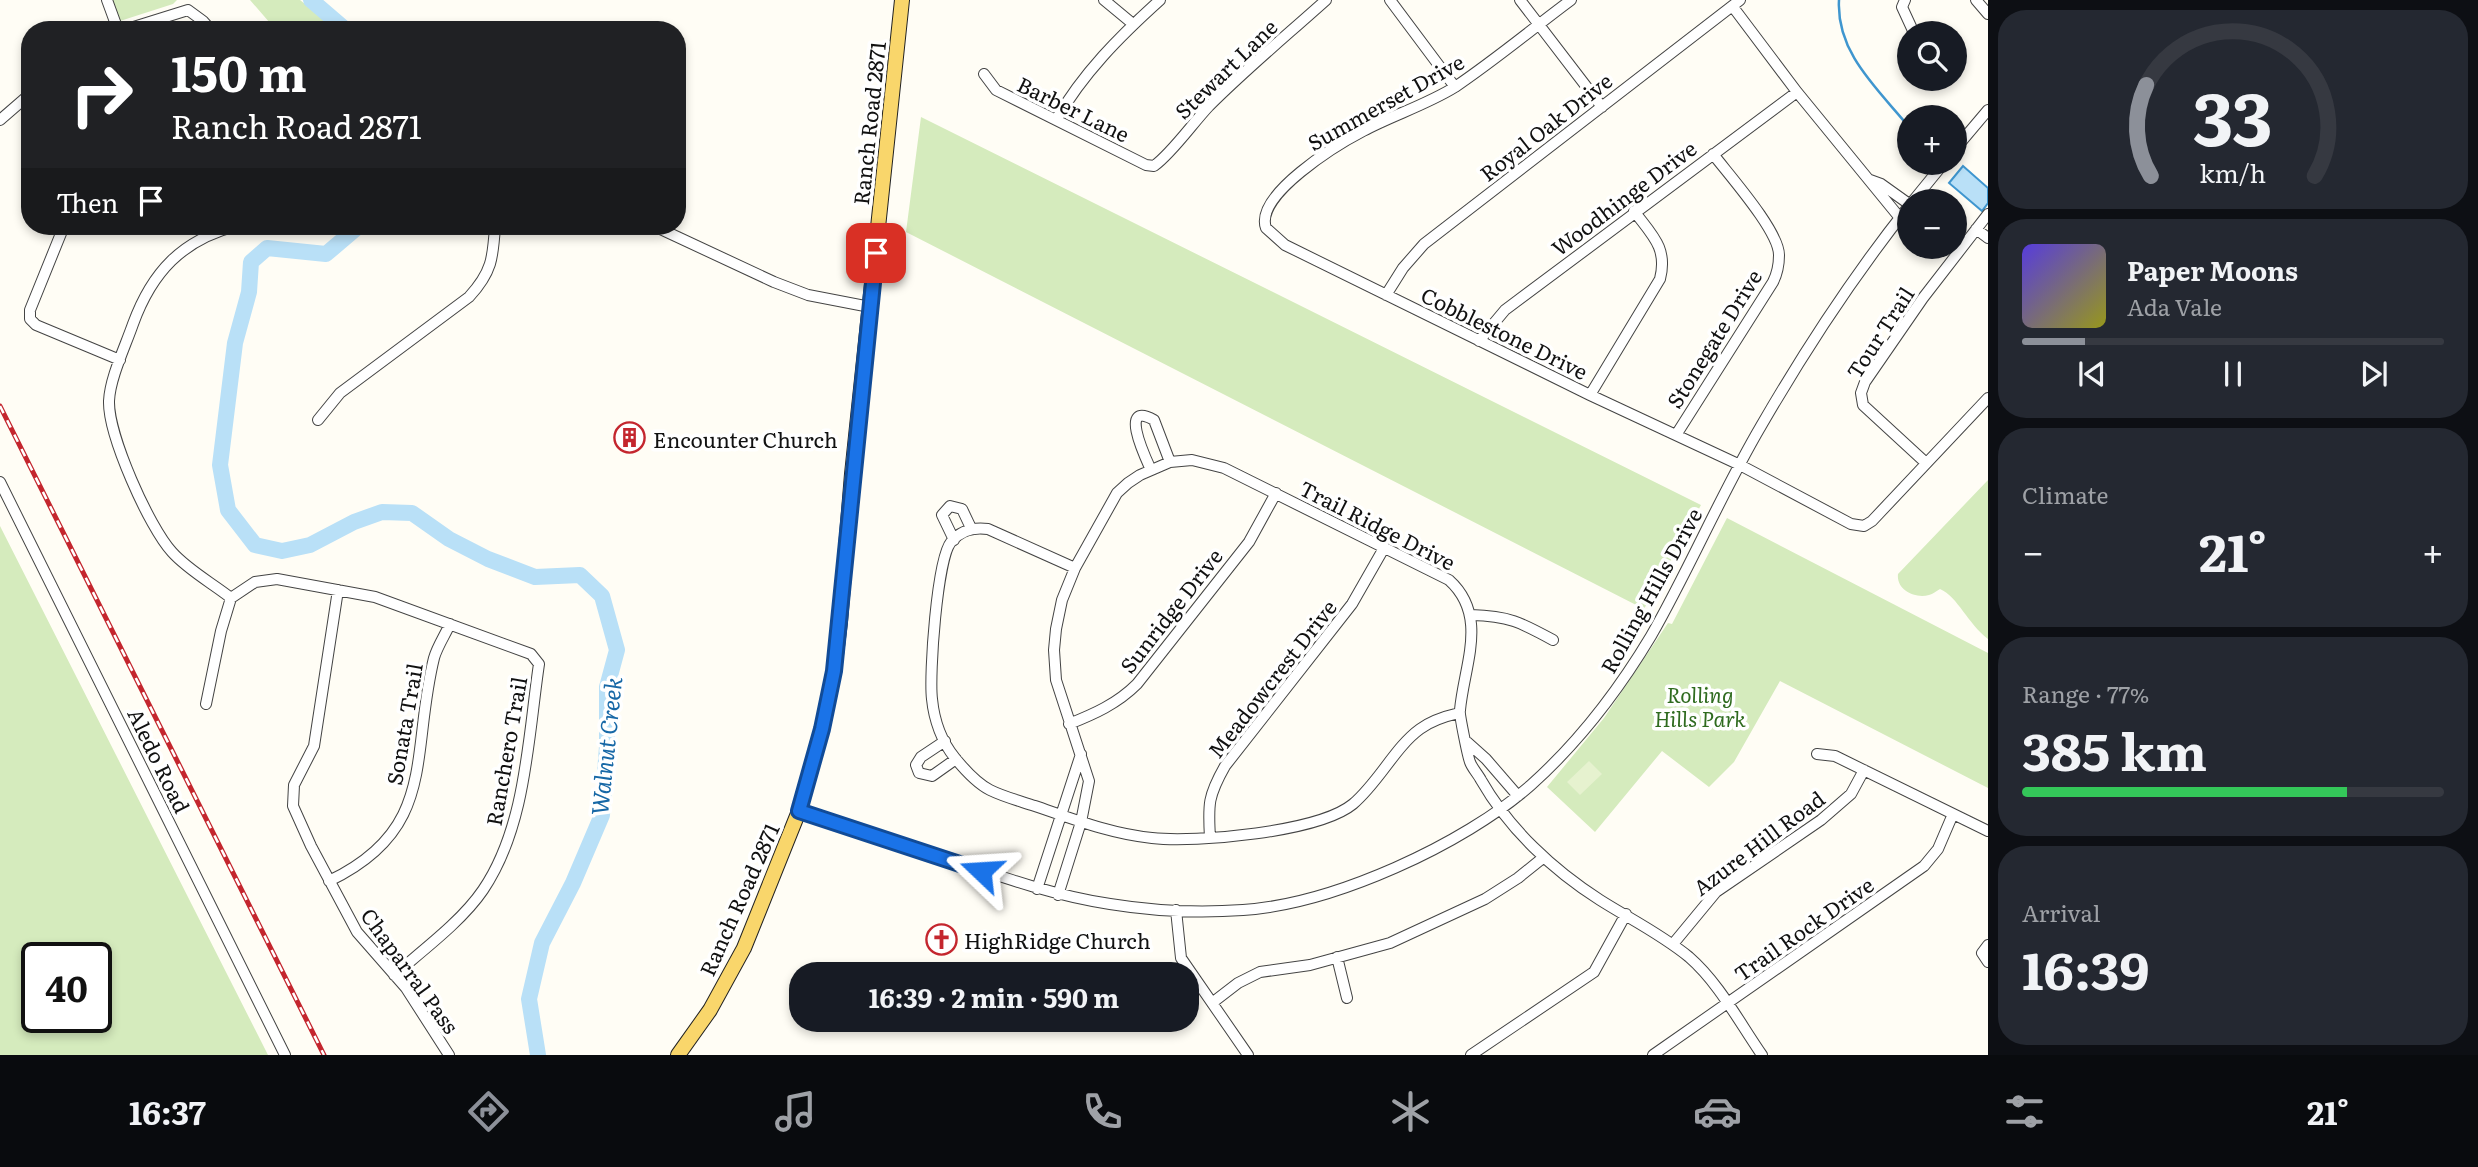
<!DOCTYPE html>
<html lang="en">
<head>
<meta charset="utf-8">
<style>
	body { margin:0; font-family:Literata,serif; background:#242831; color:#f1f3f6; height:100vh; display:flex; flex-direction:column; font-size:26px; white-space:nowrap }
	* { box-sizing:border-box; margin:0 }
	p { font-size:23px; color:#9ea1a6 }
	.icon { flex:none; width:38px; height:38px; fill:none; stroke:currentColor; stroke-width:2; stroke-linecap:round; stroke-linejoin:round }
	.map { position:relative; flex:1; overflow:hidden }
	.side { display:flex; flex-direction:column; gap:10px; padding:10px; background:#0d0f14; width:490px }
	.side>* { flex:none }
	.top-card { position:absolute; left:21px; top:21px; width:665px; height:214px; border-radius:28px; box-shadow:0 4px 10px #0003; background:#202124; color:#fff; overflow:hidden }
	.controls { position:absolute; left:1897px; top:21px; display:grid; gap:14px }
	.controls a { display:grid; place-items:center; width:70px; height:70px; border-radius:50%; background:#171b24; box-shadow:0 4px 10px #0003; font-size:35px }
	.speed { position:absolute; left:21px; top:942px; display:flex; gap:14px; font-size:35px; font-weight:700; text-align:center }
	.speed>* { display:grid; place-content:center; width:91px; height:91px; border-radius:50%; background:#171b24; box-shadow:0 4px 10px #0003; line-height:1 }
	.speed .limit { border:4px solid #111; border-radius:10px; background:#fff; color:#111 }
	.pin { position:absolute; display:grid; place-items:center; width:60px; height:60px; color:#fff; margin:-30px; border-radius:14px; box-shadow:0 4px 10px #0006 }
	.me { position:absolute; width:77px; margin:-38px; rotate:290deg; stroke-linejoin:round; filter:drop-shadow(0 0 5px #0008) }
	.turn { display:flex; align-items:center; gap:24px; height:147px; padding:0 35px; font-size:32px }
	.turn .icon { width:91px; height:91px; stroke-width:2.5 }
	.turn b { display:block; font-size:49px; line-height:60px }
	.then { display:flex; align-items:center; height:66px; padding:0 35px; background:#0003; gap:14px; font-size:26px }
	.big { font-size:52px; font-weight:700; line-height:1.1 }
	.side .tile { flex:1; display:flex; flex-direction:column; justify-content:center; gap:10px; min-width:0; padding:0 24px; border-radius:28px; background:#242831 }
	.side .dial { align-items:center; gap:0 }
	.dial svg { height:182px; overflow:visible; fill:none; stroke:#363941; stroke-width:7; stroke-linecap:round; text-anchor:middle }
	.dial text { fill:#f1f3f6; stroke:none }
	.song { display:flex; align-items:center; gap:21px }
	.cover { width:84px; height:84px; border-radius:10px; background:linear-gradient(135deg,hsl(250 70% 55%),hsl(60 70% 35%)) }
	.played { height:7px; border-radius:4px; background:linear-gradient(90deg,#8c9099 15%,#363941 15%) }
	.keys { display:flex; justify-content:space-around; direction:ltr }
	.heat { display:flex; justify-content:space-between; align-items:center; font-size:38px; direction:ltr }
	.charge { height:10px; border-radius:5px; background:linear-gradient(90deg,#34c759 77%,#363941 0) }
	.trip { position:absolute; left:789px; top:962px; width:410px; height:70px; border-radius:28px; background:#171b24; box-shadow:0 4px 10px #0003; font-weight:700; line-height:70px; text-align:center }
	.tabs { display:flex; height:112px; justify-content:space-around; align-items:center; background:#090b0e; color:#9ea1a6 }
	.tabs .icon { width:49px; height:49px }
	.tabs .on { color:#8c9099 }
	.tabs b { font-size:32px; color:#f1f3f6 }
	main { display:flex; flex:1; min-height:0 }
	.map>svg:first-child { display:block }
</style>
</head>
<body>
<main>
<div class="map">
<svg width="1988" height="1055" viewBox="0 0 1988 1055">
	<rect width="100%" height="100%" fill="#fffdf5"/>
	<path fill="#d5ebbd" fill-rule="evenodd" d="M112,0H177L173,4L120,21Z
		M250,0H300L337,30H276Z
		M921,117L1701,505L1644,609L906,232Z
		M1988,480V639C1968,624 1958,597 1940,589C1936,591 1933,594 1929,595C1915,599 1896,590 1898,574Z
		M1727,518L1988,653V788L1780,681L1734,762L1709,787L1662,751L1595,832L1547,787L1604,718L1668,623L1672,624Z
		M0,526L268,1055H0ZM96,957V1017H37V957Z"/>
	<path fill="#e6f2cf" d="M1589,761L1602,774L1580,795L1567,782Z"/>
	<path fill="#b9e0f7" stroke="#3f96cf" stroke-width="2" d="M1963,166L1988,188V203L1982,211L1949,183Z"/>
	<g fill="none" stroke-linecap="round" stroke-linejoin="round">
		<path stroke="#3f96cf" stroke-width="2.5" d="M1839,0C1836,53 1878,89 1909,127"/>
		<path stroke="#b9e0f7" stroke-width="16" d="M311,0L346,30
			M359,226L326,254L267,248L251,262L249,292L235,343L220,465L228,510L255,545L282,551L310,545L354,522L382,512L412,513L449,539L488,559L535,577L580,575L602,596L617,650L607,687V746L602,815L573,883L542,943L529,999L538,1055"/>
		<defs>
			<path id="minor" d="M107,0L118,30
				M1104,0L1133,24
				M1390,0L1455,87
				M1520,0L1602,107
				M1571,0C1532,29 1495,60 1455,87C1426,105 1393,115 1363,131C1338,144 1254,195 1266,228L1285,245L1590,395L1740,465L1851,524L1864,526L1872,521L1988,398
				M1905,0L1902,7L1914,33
				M1976,0L1988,14
				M1733,7L1797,92L1900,218
				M124,30L188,10L203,21L211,30
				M984,74L996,90L1146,165L1154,166C1172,153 1192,124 1209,106C1246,69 1287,35 1326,0
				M0,120L30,94
				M1056,120C1083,73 1120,36 1160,0
				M1955,149L1988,110
				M1870,180L1881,184L1909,204
				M1913,201L1944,163
				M64,226L30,310V319L36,325L120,360
				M654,226L774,282L808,295L870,307
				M1976,229L1988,238
				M1386,295L1403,268L1424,244L1740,0
				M1479,341L1505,310L1797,92
				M1590,395L1660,279C1668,248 1652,235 1634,211
				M318,420L340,393L469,297C492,272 493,258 495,226
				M1676,435L1773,282C1777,274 1779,264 1779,255C1779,231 1729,175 1713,154
				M1926,463L1863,405L1861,393L1865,382L1923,298L1988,214
				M1151,470C1147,461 1117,399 1154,420L1170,462
				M0,482L285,1055
				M954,540L942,515L950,506L962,509L971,528
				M1075,568L988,529C973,527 961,530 951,542C937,559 929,675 932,699C934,720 942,742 955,758C964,769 976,783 990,790C1004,797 1020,801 1035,806C1073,819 1111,834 1152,838C1196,843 1319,832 1353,804C1379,782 1395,747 1420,729C1432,720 1446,716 1459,713
				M338,590L314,746L294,785L293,806L311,846L357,932L406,988L449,1055
				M231,598C212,583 188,570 172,552C149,527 108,435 109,401C110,378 125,347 133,324C152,272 182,240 236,226
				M1471,615C1509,616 1520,622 1553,640
				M206,704L221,631L231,598L255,582L277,579L375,597L531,654L539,664C528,738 526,827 483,890C462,921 423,950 394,975
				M1069,724C1094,714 1117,704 1137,684L1249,542L1276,493
				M945,741L921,757L916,765L919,773L932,776L956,759
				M1467,742L1486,759L1518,796
				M1817,754L1835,756L1988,831
				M799,811C846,826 893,840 940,856C996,875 1051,895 1110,904C1153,911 1200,913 1243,910C1333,904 1463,845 1531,785C1579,742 1618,691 1651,636C1690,568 1721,494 1761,426C1805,350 1854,275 1909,206
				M1210,838C1208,804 1208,796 1225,766L1352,604L1384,548
				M329,881C438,829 410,755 434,658C437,647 445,635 450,624
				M1037,889L1081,754
				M1058,895L1081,822L1089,781L1056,680L1054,650L1056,629L1062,600L1075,568L1117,493L1128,483L1140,475L1170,462L1192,460L1224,468L1449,580C1489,616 1464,665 1460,710C1459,714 1468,757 1470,762C1472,768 1478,774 1481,780C1509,829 1553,870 1600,900C1630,919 1661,934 1689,957C1719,983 1739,1022 1762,1055
				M1176,910L1181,958L1248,1055
				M1673,944L1716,892L1821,820L1851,794L1864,770
				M1988,945L1982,953L1988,962
				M1337,957L1347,998
				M1212,1003L1238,983L1260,972L1310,965L1390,943L1485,899L1518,878L1544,857
				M1471,1055L1594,972L1626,914
				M1653,1055L1924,866L1938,849L1953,814"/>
			<path id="major" d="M678,1055L710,1010L744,948L799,811L822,729L834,671L840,622L852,474L902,0"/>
		</defs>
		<use href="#minor" stroke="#444" stroke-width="12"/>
		<use href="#major" stroke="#222" stroke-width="16"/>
		<use href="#minor" stroke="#fff" stroke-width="10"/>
		<use href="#major" stroke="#f9d66b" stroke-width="14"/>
		<defs>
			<path id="rail" d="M0,406L324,1055"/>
		</defs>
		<use href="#rail" stroke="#c4262e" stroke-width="5"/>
		<use href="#rail" stroke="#fff" stroke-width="2.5" stroke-dasharray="8" stroke-linecap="butt"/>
	</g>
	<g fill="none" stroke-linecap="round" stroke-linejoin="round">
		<defs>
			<path id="route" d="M876,253L834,671L822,729L799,811L981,871"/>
		</defs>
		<use href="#route" stroke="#114b97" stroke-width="18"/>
		<use href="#route" stroke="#1a73e8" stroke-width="12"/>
	</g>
	<defs>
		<symbol id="building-ring" viewBox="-11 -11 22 22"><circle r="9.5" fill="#fff" stroke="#c4262e" stroke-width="1.5"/><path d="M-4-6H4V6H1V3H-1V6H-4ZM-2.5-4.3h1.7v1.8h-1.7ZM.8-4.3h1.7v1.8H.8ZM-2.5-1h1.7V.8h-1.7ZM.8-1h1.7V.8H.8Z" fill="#c4262e"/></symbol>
		<symbol id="church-ring" viewBox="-11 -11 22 22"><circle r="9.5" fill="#fff" stroke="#c4262e" stroke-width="1.5"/><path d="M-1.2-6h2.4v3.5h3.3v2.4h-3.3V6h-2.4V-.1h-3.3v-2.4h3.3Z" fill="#c4262e"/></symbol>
	</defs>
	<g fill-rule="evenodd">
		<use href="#building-ring" x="612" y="420" width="35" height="35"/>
		<use href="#church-ring" x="924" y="922" width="35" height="35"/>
	</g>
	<g text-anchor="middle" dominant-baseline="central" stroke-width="7" stroke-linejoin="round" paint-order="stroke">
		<g font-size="21" fill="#111" stroke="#fff">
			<text transform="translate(1225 68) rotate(-44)">Stewart Lane</text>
			<text transform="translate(1385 101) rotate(-29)">Summerset Drive</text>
			<text transform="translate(1074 108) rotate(26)">Barber Lane</text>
			<text transform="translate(868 123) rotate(-84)">Ranch Road 2871</text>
			<text transform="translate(1545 126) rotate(-38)">Royal Oak Drive</text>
			<text transform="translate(1623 197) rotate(-37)">Woodhinge Drive</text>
			<text transform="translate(1505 332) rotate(26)">Cobblestone Drive</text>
			<text transform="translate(1879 332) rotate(-57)">Tour Trail</text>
			<text transform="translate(1713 338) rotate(-58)">Stonegate Drive</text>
			<text transform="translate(1378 524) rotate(27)">Trail Ridge Drive</text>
			<text transform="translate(1650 590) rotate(-61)">Rolling Hills Drive</text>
			<text transform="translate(1170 610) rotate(-52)">Sunridge Drive</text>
			<text transform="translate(1271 678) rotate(-52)">Meadowcrest Drive</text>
			<text transform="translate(403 724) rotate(-80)">Sonata Trail</text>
			<text transform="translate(505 751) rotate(-80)">Ranchero Trail</text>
			<text transform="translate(160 760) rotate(64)">Aledo Road</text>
			<text transform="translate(1758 842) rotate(-37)">Azure Hill Road</text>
			<text transform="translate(738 899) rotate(-66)">Ranch Road 2871</text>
			<text transform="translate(1803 928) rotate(-35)">Trail Rock Drive</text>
			<text transform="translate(411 970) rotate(54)">Chaparral Pass</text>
		</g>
		<g font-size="21" fill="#111" stroke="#fff" text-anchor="start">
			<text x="653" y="438">Encounter Church</text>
			<text x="964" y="939">HighRidge Church</text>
		</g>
		<g font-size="21" font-style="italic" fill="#2f6b1f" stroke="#fff">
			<text x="1700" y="693">Rolling<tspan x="1700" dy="24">Hills Park</tspan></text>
		</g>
		<g font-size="23" font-style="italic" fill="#1768a6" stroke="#fff">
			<text transform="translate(605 746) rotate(-84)">Walnut Creek</text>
		</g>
	</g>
</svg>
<div class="controls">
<a><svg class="icon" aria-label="search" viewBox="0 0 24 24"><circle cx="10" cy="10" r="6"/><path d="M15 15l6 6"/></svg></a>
<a>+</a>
<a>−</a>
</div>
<div class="speed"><div class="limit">40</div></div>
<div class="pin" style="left:876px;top:253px;background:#d93025"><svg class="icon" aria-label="arrive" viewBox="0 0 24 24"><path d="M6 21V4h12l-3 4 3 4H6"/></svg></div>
<svg class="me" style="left:981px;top:871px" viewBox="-20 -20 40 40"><path d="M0-17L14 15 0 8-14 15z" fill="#1a73e8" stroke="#fff" stroke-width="4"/></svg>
<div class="trip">16:39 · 2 min · 590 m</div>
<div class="top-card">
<div class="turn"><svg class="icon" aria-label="right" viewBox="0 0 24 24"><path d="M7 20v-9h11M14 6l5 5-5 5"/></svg><div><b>150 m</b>Ranch Road 2871</div></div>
<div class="then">Then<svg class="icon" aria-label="arrive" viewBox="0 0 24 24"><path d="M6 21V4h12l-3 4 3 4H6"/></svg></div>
</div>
</div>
<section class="side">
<div class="tile dial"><svg viewBox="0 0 100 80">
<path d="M14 69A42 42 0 1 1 86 69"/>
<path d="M14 69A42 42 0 0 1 12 29" stroke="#8c9099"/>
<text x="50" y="56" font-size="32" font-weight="700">33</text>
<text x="50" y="72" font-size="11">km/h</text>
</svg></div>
<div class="tile">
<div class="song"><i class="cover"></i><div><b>Paper Moons</b><p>Ada Vale</p></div></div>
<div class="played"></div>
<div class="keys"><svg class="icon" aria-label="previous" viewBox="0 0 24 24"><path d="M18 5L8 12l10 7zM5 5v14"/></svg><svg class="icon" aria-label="pause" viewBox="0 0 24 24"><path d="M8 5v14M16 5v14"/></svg><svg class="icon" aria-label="next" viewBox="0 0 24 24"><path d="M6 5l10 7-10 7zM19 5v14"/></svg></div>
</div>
<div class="tile"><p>Climate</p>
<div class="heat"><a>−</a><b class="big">21°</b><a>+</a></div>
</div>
<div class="tile"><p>Range · 77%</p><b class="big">385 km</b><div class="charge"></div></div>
<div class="tile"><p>Arrival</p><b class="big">16:39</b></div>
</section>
</main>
<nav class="tabs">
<b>16:37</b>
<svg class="icon on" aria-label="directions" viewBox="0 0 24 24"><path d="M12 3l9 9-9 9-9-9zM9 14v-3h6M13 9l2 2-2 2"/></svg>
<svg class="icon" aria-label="music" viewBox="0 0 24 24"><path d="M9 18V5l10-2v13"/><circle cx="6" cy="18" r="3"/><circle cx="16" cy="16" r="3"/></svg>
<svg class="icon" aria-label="phone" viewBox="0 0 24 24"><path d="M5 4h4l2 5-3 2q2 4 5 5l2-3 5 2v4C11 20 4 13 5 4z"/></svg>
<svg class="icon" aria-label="climate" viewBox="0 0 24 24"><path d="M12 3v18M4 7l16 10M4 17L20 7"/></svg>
<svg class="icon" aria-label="car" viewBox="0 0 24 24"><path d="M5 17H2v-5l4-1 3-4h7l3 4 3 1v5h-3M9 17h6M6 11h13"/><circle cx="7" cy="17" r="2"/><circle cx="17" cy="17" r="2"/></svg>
<svg class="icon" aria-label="filters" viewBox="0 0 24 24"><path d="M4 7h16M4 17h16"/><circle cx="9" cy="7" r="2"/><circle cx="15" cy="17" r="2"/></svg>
<b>21°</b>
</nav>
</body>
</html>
